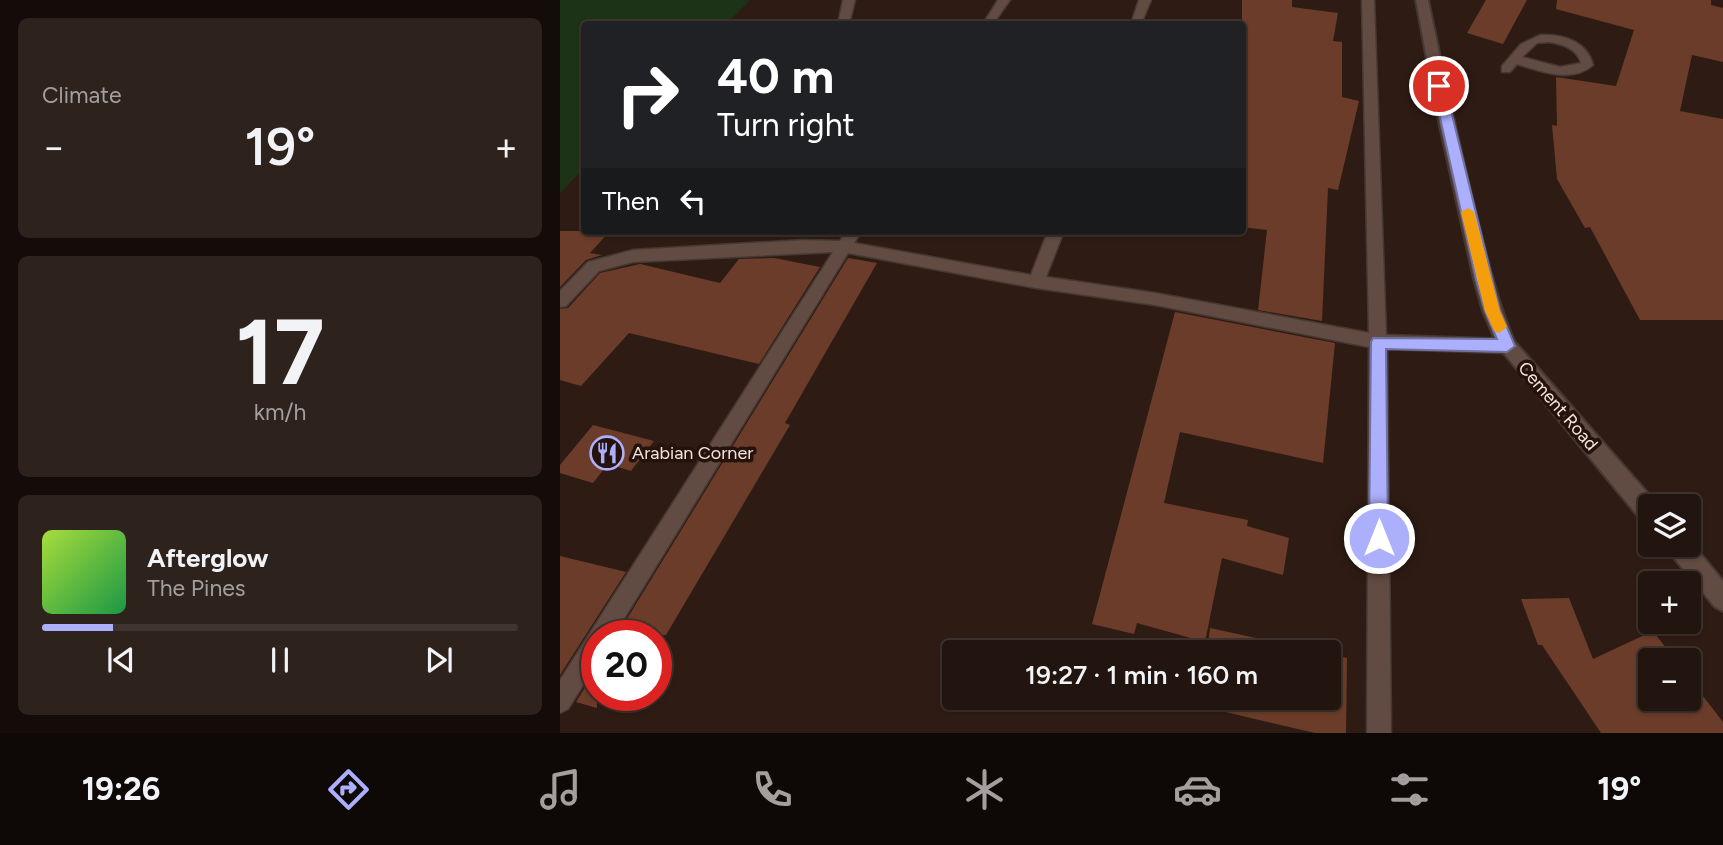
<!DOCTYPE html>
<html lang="en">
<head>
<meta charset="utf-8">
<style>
	body { margin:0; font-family:Figtree,sans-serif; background:#2e221d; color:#f1f3f6; height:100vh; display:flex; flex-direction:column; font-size:26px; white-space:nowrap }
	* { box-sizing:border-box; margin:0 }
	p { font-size:23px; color:#a29f9e }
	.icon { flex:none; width:38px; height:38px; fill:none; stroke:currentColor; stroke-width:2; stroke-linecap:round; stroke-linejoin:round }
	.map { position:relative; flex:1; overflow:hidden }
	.details { display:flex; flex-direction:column; gap:18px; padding:18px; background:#130c08; width:560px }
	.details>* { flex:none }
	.top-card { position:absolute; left:21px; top:21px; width:665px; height:214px; border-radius:7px; box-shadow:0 2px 5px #0004,0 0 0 2px #3f342f; background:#202124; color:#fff; overflow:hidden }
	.controls { position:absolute; left:1078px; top:494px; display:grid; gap:14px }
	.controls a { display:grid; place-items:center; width:63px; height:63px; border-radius:7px; background:#22150f; box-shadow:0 2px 5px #0004,0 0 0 2px #3f342f; font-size:35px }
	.speed { position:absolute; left:21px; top:620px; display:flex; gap:14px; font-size:35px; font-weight:700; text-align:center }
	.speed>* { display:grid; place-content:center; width:91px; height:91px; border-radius:50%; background:#22150f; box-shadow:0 2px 5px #0004,0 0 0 2px #3f342f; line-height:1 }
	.speed .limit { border:10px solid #d22; background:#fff; color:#111 }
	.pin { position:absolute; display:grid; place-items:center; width:60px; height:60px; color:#fff; margin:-30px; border:4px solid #fff; border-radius:50%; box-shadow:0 2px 7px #0007 }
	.me { position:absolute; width:77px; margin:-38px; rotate:0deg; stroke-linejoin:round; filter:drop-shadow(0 0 5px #0008) }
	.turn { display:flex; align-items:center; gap:24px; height:147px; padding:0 21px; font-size:32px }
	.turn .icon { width:91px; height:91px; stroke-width:2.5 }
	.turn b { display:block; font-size:49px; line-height:60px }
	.then { display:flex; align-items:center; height:66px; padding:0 21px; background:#0003; gap:14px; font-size:26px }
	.big { font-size:52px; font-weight:600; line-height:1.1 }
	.details .card { flex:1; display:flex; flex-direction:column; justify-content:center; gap:10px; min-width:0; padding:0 24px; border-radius:10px; background:#2e221d }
	.details .dial { align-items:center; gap:0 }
	.dial b { font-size:91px; line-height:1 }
	.song { display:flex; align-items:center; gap:21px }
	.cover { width:84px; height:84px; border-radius:10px; background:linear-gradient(135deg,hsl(80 70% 55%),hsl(140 70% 35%)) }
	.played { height:7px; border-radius:4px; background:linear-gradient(90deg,#acaffb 15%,#3f342f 15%) }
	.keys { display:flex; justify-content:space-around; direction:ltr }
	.heat { display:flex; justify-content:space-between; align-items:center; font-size:38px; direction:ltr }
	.trip { position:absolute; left:382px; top:640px; width:399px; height:70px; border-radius:7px; background:#22150f; box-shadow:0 2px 5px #0004,0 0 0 2px #3f342f; font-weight:600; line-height:70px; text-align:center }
	.tab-bar { display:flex; height:112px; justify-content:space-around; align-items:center; background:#0e0806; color:#a29f9e }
	.tab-bar .icon { width:49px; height:49px }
	.tab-bar .active { color:#acaffb }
	.tab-bar b { font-size:32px; color:#f1f3f6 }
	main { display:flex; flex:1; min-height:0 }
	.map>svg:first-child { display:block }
</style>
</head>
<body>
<main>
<section class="details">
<div class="card"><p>Climate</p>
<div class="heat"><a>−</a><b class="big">19°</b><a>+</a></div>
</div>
<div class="card dial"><b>17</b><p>km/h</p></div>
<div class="card">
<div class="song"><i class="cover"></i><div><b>Afterglow</b><p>The Pines</p></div></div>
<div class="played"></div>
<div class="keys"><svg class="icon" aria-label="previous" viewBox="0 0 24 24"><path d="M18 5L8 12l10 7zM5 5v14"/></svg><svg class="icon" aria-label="pause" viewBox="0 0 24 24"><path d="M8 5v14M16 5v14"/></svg><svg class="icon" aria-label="next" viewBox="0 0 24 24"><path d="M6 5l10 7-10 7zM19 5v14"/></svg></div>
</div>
</section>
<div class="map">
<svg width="1163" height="733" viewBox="0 0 1163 733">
	<rect width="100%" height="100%" fill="#2e1c14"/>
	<path fill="#1d3318" d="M0,0H190L166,24H24V168L0,193Z"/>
	<path fill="#6b3c29" d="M682,0H732V7L778,13L773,41L782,42V97L799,101L778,190L768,188L762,321L698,310L707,230L682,227Z
		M926,0H967L943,44L907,33Z
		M997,0H1151V5L1163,8V62L1132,55L1120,111L1163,119V320H1080L1030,227L1025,228L997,179L992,125L997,126L996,77L1056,86L1074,30L996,9Z
		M0,231H50L30,253L42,255L26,260L0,287Z
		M214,258L260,267L199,364L69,333L21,386L0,380V309L8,308L40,273L80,264L160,283L179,259Z
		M288,258L317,263L225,423L230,425L106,635H57Z
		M615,312L775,343L763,463L620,432L604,503L688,520L687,526L729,538L723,575L662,558L645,642L577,623L574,634L532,624Z
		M33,425L94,441L71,471L48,464L33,483L0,473V465Z
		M0,556L66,572L0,675Z
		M1009,598L1033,659L1093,631L1115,660H1090V698H1129V678L1163,722V733H1041L982,645H978L961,599Z
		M650,628L737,647L763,653H647Z
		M768,654L787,658L786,733H755L640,706L641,698H768Z
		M37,668V708L16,702Z"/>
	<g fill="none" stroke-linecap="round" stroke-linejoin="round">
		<defs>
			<path id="service" d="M283,0H295L289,24H278Z
				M438,0H450L433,24H423Z
				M579,0H591L581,24H571Z
				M802,0H814L826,335L947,339L953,341L956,346L953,351L947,353L827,349L831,733H807L809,347L595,305L476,288L288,253L54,635H37V663L8,709L0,713V680L273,252L73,262L39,271L6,306L0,307V291L28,262L73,250L244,240L280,241L286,231H302L294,243L471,275L488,231H504L486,277L595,293L809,333Z
				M980,35C1003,34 1027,41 1033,65C1012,84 980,71 957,64L950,72H942V66L961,44ZM989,42C1003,44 1017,49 1021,63L1000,67L962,57L977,43Z"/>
			<path id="secondary" d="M856,0H868C882,68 897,136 913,203C925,250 935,297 954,341L1098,505L1090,506V524L1082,521L938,346L923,311L914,279L876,108Z
				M1129,540L1163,581V611L1155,607L1109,552L1106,544H1129Z"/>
		</defs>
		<use href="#service" stroke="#463733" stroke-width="3"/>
		<use href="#secondary" stroke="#463733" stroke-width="4"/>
		<use href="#service" fill="#614b42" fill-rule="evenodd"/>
		<use href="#secondary" fill="#614b42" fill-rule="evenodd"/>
	</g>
	<path fill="#acaffb" stroke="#7072a3" stroke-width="2" d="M879,83L885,86L940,311L955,346L947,352L826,349L828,538L825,544L819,547L812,544L809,538L811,342L813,338L937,339L925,311L916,279L873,86Z"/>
	<path fill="#f59e0b" d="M908,208L914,212L940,311L947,327L939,333L934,331L925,311L901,212Z"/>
	<defs>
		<symbol id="restaurant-ring" viewBox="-11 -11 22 22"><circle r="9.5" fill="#24120b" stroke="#acaffb" stroke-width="1.5"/><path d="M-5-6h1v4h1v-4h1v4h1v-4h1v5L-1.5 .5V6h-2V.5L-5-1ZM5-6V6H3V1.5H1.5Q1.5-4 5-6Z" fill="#acaffb"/></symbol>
	</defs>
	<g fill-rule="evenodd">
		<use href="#restaurant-ring" x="28" y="434" width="38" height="38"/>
	</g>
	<g text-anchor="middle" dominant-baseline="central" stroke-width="7" stroke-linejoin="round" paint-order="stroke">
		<g font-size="18" fill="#f2e4df" stroke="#24120b">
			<text transform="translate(998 406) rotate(49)">Cement Road</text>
		</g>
		<g font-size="18" fill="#f2e4df" stroke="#24120b" text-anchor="start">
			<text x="72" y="453">Arabian Corner</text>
		</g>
	</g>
</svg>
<div class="controls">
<a><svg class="icon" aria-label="layers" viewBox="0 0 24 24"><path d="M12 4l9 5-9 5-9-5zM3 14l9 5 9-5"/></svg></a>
<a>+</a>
<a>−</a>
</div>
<div class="speed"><div class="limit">20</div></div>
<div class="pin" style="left:879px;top:86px;background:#d93025"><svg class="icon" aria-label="arrive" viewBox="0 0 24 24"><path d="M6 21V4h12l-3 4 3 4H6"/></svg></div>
<svg class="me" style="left:819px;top:538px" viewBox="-20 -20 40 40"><circle r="17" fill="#acaffb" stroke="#fff" stroke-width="3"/><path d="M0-11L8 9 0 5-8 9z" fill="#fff"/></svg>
<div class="trip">19:27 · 1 min · 160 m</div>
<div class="top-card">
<div class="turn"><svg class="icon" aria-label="right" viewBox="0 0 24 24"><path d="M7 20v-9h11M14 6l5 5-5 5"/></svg><div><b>40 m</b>Turn right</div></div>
<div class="then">Then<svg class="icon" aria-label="left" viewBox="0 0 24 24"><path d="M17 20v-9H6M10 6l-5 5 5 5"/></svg></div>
</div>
</div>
</main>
<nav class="tab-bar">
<b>19:26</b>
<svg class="icon active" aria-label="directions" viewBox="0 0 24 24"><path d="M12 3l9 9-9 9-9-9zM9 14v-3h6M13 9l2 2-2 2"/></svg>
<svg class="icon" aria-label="music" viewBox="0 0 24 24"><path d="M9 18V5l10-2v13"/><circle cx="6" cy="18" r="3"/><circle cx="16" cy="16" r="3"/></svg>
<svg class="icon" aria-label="phone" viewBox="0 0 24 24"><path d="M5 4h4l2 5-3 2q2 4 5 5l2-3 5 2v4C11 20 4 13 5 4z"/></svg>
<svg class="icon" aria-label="climate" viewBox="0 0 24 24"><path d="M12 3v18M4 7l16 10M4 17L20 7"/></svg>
<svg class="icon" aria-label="car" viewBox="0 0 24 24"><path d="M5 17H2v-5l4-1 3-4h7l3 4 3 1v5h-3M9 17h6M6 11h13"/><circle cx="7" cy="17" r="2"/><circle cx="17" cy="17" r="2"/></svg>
<svg class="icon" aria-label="filters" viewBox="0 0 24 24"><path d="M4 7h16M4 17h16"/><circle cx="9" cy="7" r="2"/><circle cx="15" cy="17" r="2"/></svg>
<b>19°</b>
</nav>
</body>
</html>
